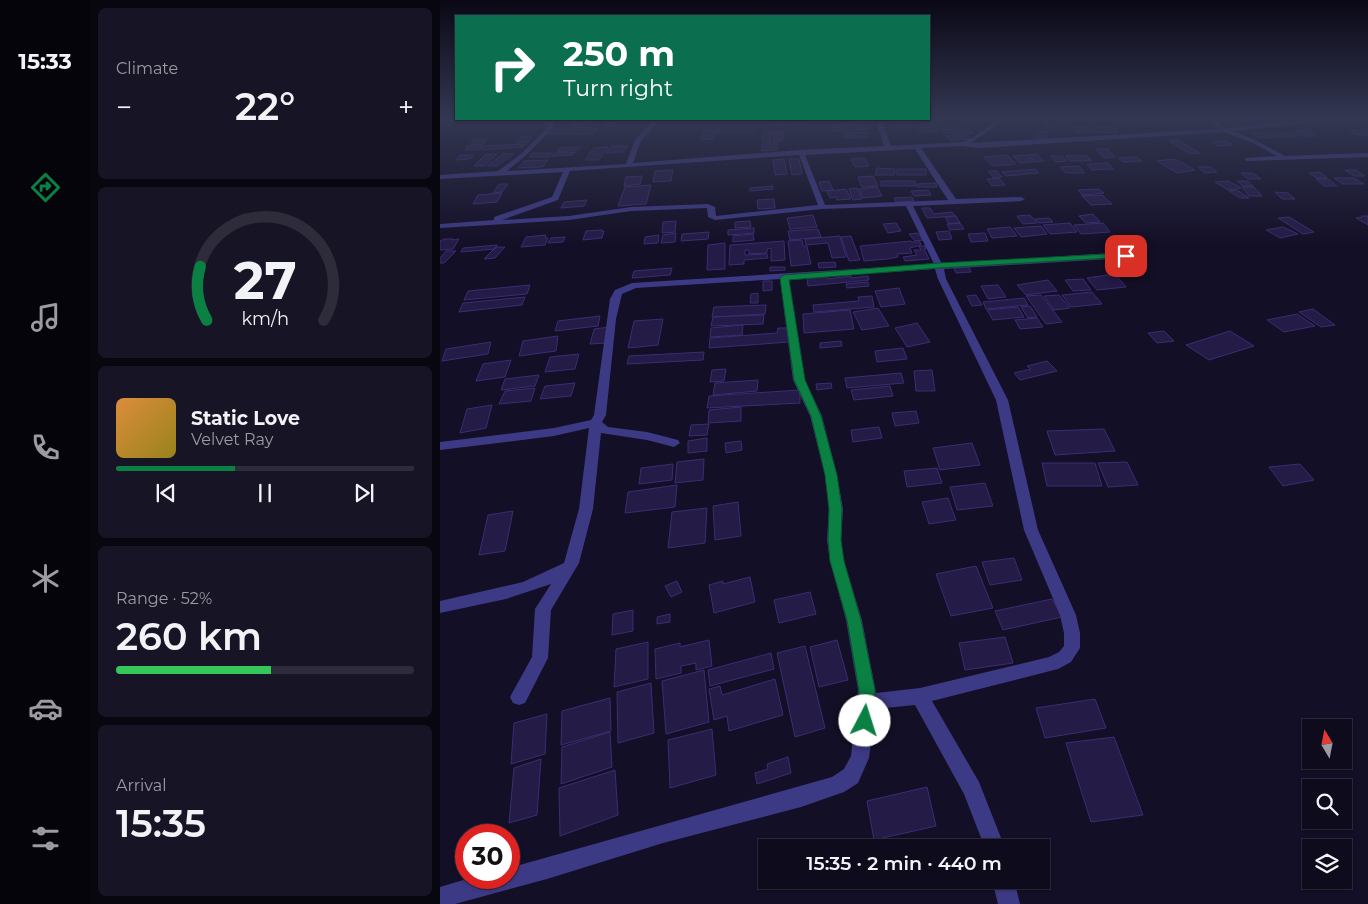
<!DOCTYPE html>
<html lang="en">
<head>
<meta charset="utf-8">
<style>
	body { margin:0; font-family:Montserrat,sans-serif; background:#171425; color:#f1f3f6; height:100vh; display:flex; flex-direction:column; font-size:19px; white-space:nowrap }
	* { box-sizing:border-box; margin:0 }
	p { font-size:16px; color:#9b9ba3 }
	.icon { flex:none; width:28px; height:28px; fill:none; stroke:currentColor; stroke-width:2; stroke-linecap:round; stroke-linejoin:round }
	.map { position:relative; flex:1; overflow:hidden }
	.drawer { display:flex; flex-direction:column; gap:8px; padding:8px; background:#08060f; width:350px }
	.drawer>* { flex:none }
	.banner { position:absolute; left:15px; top:15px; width:475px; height:105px; border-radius:0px; box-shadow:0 1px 4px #0004,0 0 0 1px #2e2b3b; background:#0b6e4f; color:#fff; overflow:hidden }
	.needle { width:32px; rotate:350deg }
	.buttons { position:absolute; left:862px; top:719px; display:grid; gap:10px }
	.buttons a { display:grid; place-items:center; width:50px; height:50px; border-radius:0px; background:#0e0b1c; box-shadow:0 1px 4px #0004,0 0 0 1px #2e2b3b; font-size:25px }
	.speed { position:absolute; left:15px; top:824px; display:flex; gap:10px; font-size:25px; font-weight:700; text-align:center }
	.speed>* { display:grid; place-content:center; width:65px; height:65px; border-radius:50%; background:#0e0b1c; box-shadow:0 1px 4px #0004,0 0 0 1px #2e2b3b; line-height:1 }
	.speed .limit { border:8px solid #d22; background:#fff; color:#111 }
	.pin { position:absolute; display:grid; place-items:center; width:42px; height:42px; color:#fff; margin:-21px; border-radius:10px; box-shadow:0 2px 8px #0006 }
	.me { position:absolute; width:55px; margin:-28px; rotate:5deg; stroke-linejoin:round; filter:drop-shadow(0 0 4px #0008) }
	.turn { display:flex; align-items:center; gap:18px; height:105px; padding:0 25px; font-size:22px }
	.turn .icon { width:65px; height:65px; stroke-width:2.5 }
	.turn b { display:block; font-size:35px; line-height:42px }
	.big { font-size:38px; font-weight:600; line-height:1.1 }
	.drawer .card { flex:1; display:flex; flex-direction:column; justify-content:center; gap:8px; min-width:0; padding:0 18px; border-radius:8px; background:#171425 }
	.drawer .dial { align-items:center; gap:0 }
	.dial svg { height:130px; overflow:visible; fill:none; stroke:#2e2b3b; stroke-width:7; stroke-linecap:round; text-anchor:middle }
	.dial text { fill:#f1f3f6; stroke:none }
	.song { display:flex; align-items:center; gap:15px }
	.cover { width:60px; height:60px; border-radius:8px; background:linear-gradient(135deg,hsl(30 70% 55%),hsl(50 70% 35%)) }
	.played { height:5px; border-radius:2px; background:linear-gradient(90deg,#0b8043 40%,#2e2b3b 40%) }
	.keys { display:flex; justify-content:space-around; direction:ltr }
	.heat { display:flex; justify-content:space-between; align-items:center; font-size:28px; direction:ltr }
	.charge { height:8px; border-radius:4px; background:linear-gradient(90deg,#34c759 52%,#2e2b3b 0) }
	.trip { position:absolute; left:318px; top:839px; width:292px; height:50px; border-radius:0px; background:#0e0b1c; box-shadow:0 1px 4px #0004,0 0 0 1px #2e2b3b; font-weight:600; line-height:50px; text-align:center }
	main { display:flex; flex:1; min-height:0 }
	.menu { display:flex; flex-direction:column; width:90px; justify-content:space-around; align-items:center; background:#06040b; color:#9b9ba3 }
	.menu .icon { width:35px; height:35px }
	.menu .on { color:#0b8043 }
	.menu b { font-size:22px; color:#f1f3f6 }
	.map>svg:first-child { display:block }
</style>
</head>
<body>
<main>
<nav class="menu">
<b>15:33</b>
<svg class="icon on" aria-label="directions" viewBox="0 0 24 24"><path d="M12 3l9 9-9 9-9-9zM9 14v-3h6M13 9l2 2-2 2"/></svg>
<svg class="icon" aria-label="music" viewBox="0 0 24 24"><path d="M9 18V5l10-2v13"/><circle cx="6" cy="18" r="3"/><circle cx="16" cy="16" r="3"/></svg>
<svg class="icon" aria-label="phone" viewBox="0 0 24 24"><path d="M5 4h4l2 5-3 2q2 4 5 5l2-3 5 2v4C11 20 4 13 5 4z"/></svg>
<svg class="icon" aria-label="climate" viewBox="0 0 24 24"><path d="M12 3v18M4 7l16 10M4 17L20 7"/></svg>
<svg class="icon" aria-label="car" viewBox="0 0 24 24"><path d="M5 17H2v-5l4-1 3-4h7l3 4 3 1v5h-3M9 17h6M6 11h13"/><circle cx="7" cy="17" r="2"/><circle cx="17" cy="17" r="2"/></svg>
<svg class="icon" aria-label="filters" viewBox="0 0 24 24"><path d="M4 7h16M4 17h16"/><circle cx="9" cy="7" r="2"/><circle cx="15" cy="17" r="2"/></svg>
</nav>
<section class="drawer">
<div class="card"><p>Climate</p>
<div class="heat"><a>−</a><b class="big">22°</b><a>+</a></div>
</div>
<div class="card dial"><svg viewBox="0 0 100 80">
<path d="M14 69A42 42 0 1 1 86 69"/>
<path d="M14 69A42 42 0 0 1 10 36" stroke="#0b8043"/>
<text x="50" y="56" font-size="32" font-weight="700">27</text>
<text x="50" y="72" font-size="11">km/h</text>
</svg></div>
<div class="card">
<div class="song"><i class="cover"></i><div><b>Static Love</b><p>Velvet Ray</p></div></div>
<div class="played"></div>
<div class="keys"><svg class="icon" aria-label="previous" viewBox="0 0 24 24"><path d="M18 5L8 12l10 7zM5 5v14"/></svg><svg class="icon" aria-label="pause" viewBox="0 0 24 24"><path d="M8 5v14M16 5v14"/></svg><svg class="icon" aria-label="next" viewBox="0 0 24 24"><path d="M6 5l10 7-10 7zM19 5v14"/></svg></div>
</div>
<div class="card"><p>Range · 52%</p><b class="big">260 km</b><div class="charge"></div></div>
<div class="card"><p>Arrival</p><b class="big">15:35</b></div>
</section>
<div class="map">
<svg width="928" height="904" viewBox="0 0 928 904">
	<rect width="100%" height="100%" fill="#130f26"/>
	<path fill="#241b47" stroke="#3b2d73" d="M491,118L494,126H483L480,119Z
		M699,118L721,119L722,123L699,121Z
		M367,119L368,123L332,125L331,121Z
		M392,119H408V124H392Z
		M459,119H470L471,127H460Z
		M533,119L537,122L519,124L515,121Z
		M786,119L830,121L834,123L790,126Z
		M167,121H180L176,126L163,127Z
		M158,122L152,127L133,128L135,126H130L137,123Z
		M606,122L617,123L614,128H603Z
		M416,124L417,130H405L404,125Z
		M416,124H428L429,129L417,130Z
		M403,125L404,130L393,131L392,126Z
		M516,125H526L533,133L522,134Z
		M501,126H515L518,133H503Z
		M646,126L651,132L637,133L632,127Z
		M497,127L499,131L479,132L477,128Z
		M673,127L678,132L654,133L649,128Z
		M114,129H136L131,134H109Z
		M137,129H158L153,134H131Z
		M265,130H313L312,133H274L273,139L261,140Z
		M867,130L877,136H864L854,131Z
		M909,130H926L928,135H916Z
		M598,131L609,132L605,139L593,137Z
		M324,132H344L342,141H333L335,134H332L330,141H321Z
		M427,132L428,137L404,138V133Z
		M825,132L834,138H820L811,133Z
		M853,133L858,136L836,137L831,134Z
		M526,134L531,139L510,140L506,136Z
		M82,136H93L88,142L76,143Z
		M34,139H47L44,144L30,145Z
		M738,140L760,153L750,154L729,141Z
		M787,141L793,145L778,146L772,142Z
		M323,143H338L337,150L321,151Z
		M85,144L83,147L42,150L45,146Z
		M28,146H43L40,150H25Z
		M171,146H188L183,152L166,153Z
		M140,147L138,150L117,152L119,148Z
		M168,147L159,160H145L154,148Z
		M656,149H667L675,157L664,158Z
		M135,152L133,155L112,156L115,153Z
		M64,153L74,154L57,166H47Z
		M92,153H113L109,157H89Z
		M46,154H57L44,166H34Z
		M596,154L604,161L595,162L588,155Z
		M20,155H34L30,159L16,160Z
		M567,155L576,164L553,166L544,157Z
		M586,155L593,162L580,163L573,156Z
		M646,155L652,161H630L625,156Z
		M611,156H622L627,161L616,162Z
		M697,157L702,161L683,162L678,158Z
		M425,158L429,166L415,167L411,159Z
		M344,159L347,174L335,175L333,160Z
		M349,159H359L362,174L352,175Z
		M735,159L755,170L737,173L717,161Z
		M108,160L103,167L78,168L84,161Z
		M668,163L673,169L652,170L647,164Z
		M639,166L645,173H626L620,167Z
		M758,167H771L777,172L765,173Z
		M437,168L455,169L454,175H435Z
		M457,169H486V175H457Z
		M595,169L599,173L566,176L562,172Z
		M233,170L231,181L213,182L215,171Z
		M905,170H916L925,176H914Z
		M548,171H557L562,177L554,178Z
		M880,172L887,178H877L869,173Z
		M801,173H813L821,179H808Z
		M202,176L200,184L184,186L186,177Z
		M433,176L438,186L422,187L418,177Z
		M559,178L565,185L552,186L547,179Z
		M894,178H914L924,184H903Z
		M876,179H888L897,186H884Z
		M389,181L393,190L382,191L379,182Z
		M441,181H475L476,186H441Z
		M788,181L801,188L788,190L775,182Z
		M797,181H808L813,186H803Z
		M496,183L497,187H477V184Z
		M59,184H68L62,192L53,193Z
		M211,185L206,204L178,206L185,187Z
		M333,186V189L310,191V188Z
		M437,187L442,196L423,198L419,189Z
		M802,187H814L822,196H809Z
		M417,188L422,199L413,200L409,189Z
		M406,189L411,199L397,200L396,197L390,198L387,191Z
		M659,189L664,193L642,195L638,190Z
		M488,190L491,195L474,196L471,191Z
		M797,190L809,198H800L789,191Z
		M835,192L848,193L855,199H842Z
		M62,193L57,202L33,204L38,195Z
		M662,195L672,204L651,205L642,196Z
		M472,197L474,201L456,202L454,198Z
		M334,199L335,208L318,209L317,200Z
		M147,200L144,206L121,208L124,202Z
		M482,208H490L494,214L512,212L515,216L487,218Z
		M653,214L660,222L646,223L639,216Z
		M373,215L377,227L350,229L347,218Z
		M590,215L597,223L583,224L577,216Z
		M516,216L520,223L509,224L505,217Z
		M921,216H928V225L916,218L922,217Z
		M849,217L874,232L863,234L838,218Z
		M609,218L613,222L599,223L595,219Z
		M236,221L235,232L222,233L223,222Z
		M310,221L311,227L295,228V222Z
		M456,223L461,231L448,233L443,224Z
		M520,223L524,229L510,230L507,224Z
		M630,223L637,232L610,234L603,225Z
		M663,223L670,232L641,234L634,225Z
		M601,226L607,234L581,237L574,228Z
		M570,227L577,236L552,238L547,229Z
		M843,227L858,234L840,238L826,230Z
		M314,228V233L288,235V230Z
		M378,229L381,237L350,240L348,231Z
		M162,230L161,231H164L162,238L143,240L146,231Z
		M509,231L512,239L499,240L496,232Z
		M269,232L268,239L241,241L242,234Z
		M236,233L235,242L221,243L223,235Z
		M478,233L483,240L475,241L469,234Z
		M545,233L548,241L531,242L528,234Z
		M313,234L314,240L293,242V236Z
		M106,235L105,238H108L105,245L81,247L86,237Z
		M219,235L218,243L204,244L205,237Z
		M400,236L406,257L392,258L388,243L366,245L365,239Z
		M411,236L420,260L409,261L401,237Z
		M125,237L123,242L108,243L111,238Z
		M4,239H13L12,240L19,239L13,249L0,250V241Z
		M362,240L363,246H367L371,264L351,266L348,241Z
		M344,241L345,260L331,261V248L327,249V253L309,254V250H305V255L327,254L328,258L304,260V264L289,265L290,245Z
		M471,241L472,242H480L481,245L470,248L472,253L457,254L458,257L447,259L424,261L420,246Z
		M285,243V269L267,270L268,245Z
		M57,245L55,249L21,252L23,248Z
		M479,246H485L486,249H484L489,259L465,261L463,257L477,255L474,250H481Z
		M56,247H65L55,258L44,259Z
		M6,251H16L4,263H0V258Z
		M395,262L396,267L379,268L378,263Z
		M528,265L531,272L516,273L513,266Z
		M330,267H345V270L330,271Z
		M232,268L230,275L192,278L194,271Z
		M667,275H676L686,287L657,290L647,278Z
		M387,276L388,279L411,276V278L428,276L429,280L368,286L367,278Z
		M643,279L651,290L633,291L625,280Z
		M608,280L617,291L586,295L577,285Z
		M323,281H332V290L323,291Z
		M428,282L429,286L407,288L406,284Z
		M90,285L87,294L24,300L28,291Z
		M558,285L566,297L548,299L541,286Z
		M459,288L465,304L441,307L435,291Z
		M652,292L662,304L631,307L622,295Z
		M318,293V303H310L311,294Z
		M536,295L542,305L532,306L527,296Z
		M601,295L622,322L606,324L586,296Z
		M619,295L630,308L614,310L604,296Z
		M432,296L434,307L374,312L373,305L419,301L418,297Z
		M85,297L82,305L19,312L23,303Z
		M584,298L588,305L546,309L543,302Z
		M326,305L325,314L272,317L274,307Z
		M590,306L597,317L588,318L581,307Z
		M578,307L584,317L553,320L547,310Z
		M438,308L449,326L422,330L413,312Z
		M873,309L895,325L881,327L859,312Z
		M410,310L414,329L364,333L363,314Z
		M857,314L875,326L844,332L827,320Z
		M324,315L323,324L271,326L273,317Z
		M160,316L158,326L115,331L118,321Z
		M597,318L603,327L580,329L575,320Z
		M223,319L218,345L188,348L194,321Z
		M477,323L490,342L467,347L455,328Z
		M303,325L302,335L270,337L271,328Z
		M169,327L166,343L150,344L154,329Z
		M338,328H348L349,342L269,348L270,338L337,333Z
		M724,331L734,341L717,343L708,333Z
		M790,331L814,346L769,360L746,345Z
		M118,336L116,351L79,356L83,341Z
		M401,341L402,346L380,348V343Z
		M51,342L48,354L2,361L6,349Z
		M463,348L467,359L437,362L435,351Z
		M264,352L263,360L187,364L189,356Z
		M139,354L135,369L105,372L110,357Z
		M71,360L65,377L36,381L43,364Z
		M607,361L617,371L580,380L574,373L591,369L587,366Z
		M286,369L284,381L270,382L272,370Z
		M492,370L495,391H476L474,371Z
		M461,373L464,383L407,388L405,378Z
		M99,375L95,386L61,390L65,379Z
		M318,380L317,391L273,395L275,383Z
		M135,383L131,396L100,399L105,386Z
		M391,383L392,388L377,390L376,384Z
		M450,386L453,396L414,400L411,390Z
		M95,388L91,401L59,404L65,391Z
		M360,390V403L267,408L269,396Z
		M52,405L46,428L20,433L27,409Z
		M301,407V421L268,423L269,410Z
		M476,411L479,423L455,426L452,413Z
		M269,424L267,435L249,436L251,425Z
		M439,427L442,438L413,442L411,430Z
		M664,429L675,451L615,455L607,431Z
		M267,438V451L248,453V441Z
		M301,441L302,450L286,453L285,443Z
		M532,443L540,465L500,470L493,448Z
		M264,459L263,480L235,483L237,462Z
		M687,462L698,485L668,487L658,463Z
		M602,463H655L662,486H607Z
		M233,464L232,480L199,484L201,468Z
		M860,464L874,480L843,486L829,467Z
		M497,468L502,483L467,487L464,471Z
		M545,483L553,506L517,510L510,487Z
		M237,485L235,507L185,513L188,492Z
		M508,498L516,520L489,524L482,502Z
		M298,502L301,536L275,540L273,506Z
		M267,508L265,543L228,548L232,512Z
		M73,511L65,551L39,555L48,515Z
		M574,558L582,580L550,585L542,562Z
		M536,566L553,608L511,616L496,574Z
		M310,577L315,602L274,613L269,585L283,581V584Z
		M237,581L242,592L231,597L225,586Z
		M370,592L376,614L339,623L334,600Z
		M612,599L622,617L563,630L555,611Z
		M193,610V631L172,635L173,614Z
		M230,614V622L217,624V617Z
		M565,637L573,663L525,670L519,643Z
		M269,640L272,666L256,670V663L241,666V673L216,679L215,649L240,643V647Z
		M397,640L408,680L379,687L370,647Z
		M208,642V679L174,687L176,649Z
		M365,646L385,728L355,737L337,653Z
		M331,653L334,669L270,686L268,670Z
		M264,670L269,722L226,734L222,681Z
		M335,679L343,715L289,731L287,716L274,720L269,689L280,686L282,695Z
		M211,683L214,733L178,743L177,692Z
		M170,698L171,731L121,745L122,711Z
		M655,699L666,728L605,738L596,708Z
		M107,714L105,754L71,764L74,723Z
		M272,729L276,775L230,788L228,740Z
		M170,732L172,767L121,784L122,747Z
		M674,737L703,815L651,822L626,743Z
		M348,757L351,773L317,784L315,773L328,769L327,764Z
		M101,759L97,815L69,823L74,768Z
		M175,770L178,815L120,836L119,788Z
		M487,787L496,826L434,840L427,801Z"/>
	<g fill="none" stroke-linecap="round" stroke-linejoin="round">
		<path fill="#3d3a85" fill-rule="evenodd" d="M560,118H567L531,143L779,129L774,125L772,118H778L780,124L786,128L891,118H914L793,131L817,141L845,156L928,153V157L807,161L805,160V158L837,156L813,143L784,132L538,148L522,146L481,148L516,199L581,197L585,199L581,201L473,206L502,264L686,252L690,255L686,258L504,269L506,279L568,400L598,530L636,615L640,633V648L631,662L618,669L492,701L539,782L565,848H545L524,794L475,705L435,709L429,758L418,783L404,792L361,807L223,843L107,879L15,904H0V887L30,878H69V868L392,777L404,769L411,756L418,690L406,620L390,561L387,540L389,509L385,475L370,416L353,380L340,279L196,288L182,294L176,319L166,415L162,422L168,427L207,432L238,440L240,443L234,447L207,440L161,433L153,509L139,563L111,610L108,658L85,703L79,705L73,703L70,697L92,657L95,609L111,584L66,599L0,613V601L83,582L124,563L139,509L149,428L114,436L0,450V442L114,428L151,420L154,415L170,299L175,290L192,283L494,264L466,206L382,209L275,220L268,217L267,208L191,211L129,220L0,228V224L54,220V217L112,197L123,172L0,179V175L58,171L81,154L108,127L104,122L107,119H113L110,122L114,125L113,128L85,156L67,171L186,164L195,140L215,119H221L201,141L193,163L361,150L444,146L438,127L440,119H446L444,127L451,146L521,142L529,140ZM475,149L508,200L385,205L365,155ZM359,155L378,205L276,216L275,207L268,204L191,207L129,216L62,220L118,200L130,171ZM495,269L498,279L556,400L584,530L620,615L624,633V646L619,652L609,657L480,688L436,693L422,620L404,561L401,540L403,509L397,475L382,416L365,380L349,279Z
			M552,880H574L580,904H558Z"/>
	</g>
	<linearGradient id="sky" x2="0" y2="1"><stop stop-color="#0a0815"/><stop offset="0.48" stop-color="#333752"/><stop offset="1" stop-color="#333752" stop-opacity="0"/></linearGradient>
	<rect width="928" height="245" fill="url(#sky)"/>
	<path fill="#0b8043" stroke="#07532c" d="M686,253L690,256L688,257L499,268L349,280L365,380L381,416L397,475L402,509L401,540L404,561L421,620L435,690L433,721L430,727L425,729L419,727L416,721L419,690L407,620L390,561L388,540L389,509L385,475L371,416L354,380L340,278L344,275L499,263Z"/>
</svg>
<div class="buttons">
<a><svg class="needle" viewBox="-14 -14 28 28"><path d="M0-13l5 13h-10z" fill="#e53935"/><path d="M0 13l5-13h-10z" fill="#9b9ba3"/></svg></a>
<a><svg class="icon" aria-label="search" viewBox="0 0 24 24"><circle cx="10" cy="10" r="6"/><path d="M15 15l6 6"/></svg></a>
<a><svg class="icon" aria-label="layers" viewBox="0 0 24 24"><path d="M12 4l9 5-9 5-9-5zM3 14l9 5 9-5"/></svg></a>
</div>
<div class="speed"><div class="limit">30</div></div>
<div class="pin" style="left:686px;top:256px;background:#d93025"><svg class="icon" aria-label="arrive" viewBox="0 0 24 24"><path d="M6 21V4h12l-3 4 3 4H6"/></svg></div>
<svg class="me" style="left:425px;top:721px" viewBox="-20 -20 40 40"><circle r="19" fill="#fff"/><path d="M0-13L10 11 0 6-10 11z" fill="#0b8043"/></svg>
<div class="trip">15:35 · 2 min · 440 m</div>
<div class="banner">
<div class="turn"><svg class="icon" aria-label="right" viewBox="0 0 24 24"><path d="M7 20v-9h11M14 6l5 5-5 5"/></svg><div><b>250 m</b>Turn right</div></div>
</div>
</div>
</main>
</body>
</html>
